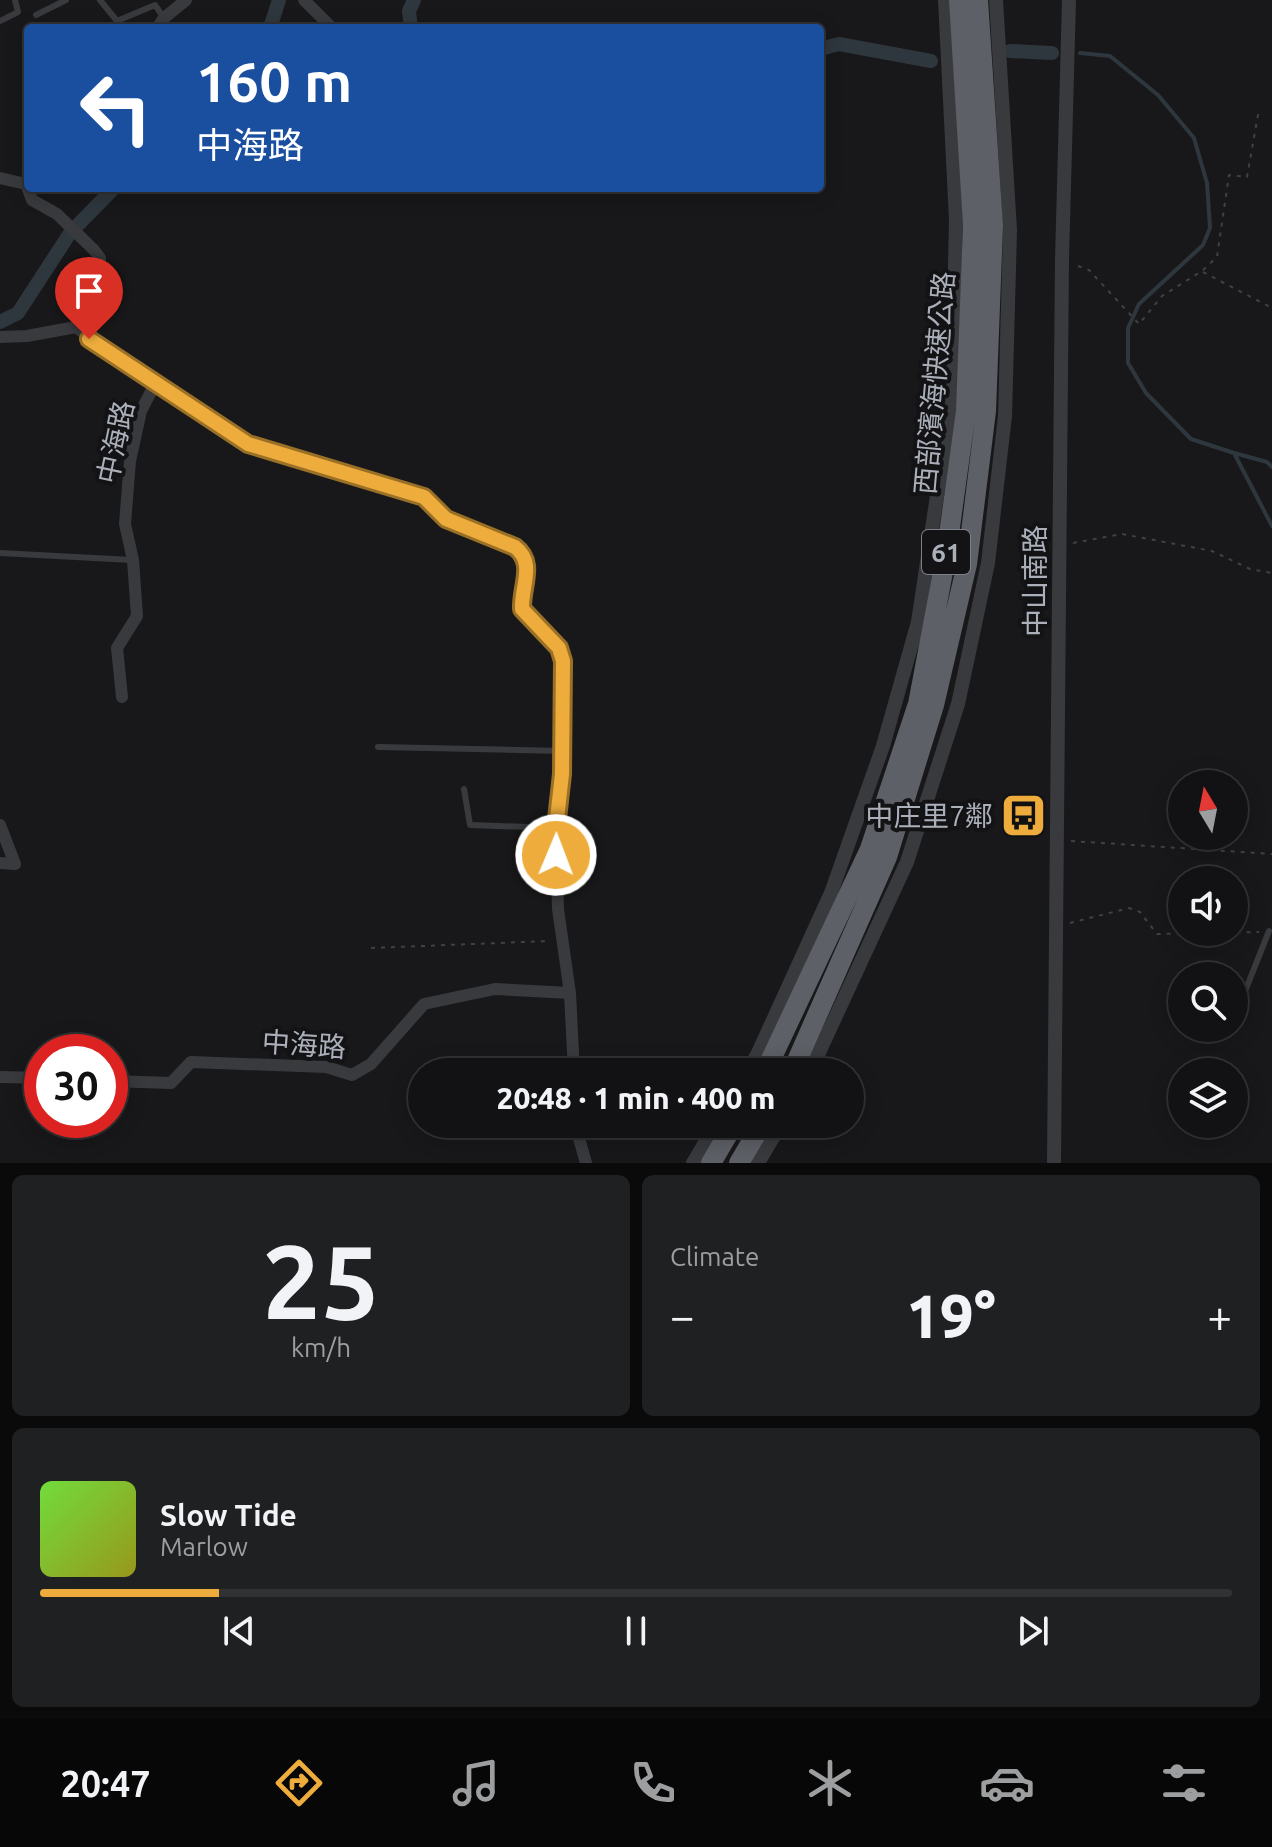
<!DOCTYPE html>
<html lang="en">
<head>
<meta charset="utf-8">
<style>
	body { margin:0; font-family:Ubuntu,"Noto Sans TC",sans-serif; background:#1f2022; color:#f1f3f6; height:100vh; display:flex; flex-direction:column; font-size:30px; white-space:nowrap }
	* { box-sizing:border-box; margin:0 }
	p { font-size:26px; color:#9c9ea0 }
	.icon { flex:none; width:44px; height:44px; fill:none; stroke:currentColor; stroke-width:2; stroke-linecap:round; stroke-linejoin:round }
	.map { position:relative; height:1163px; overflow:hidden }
	.drawer { display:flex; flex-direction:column; gap:12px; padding:12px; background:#0a0a0b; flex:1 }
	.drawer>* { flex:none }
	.hud { position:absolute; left:24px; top:24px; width:800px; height:168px; border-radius:8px; box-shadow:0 4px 20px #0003,0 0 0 2px #313234; background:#1a4fa0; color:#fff; overflow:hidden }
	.needle { width:52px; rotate:350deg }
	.buttons { position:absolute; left:1168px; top:770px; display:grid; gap:16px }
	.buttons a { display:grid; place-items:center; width:80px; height:80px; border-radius:50%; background:#121214; box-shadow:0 4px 20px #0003,0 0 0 2px #313234; font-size:40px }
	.speed { position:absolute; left:24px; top:1034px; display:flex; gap:16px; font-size:40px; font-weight:700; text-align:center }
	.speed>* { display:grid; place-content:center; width:104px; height:104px; border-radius:50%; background:#121214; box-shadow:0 4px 20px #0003,0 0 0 2px #313234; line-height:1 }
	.speed .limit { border:12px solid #d22; background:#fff; color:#111 }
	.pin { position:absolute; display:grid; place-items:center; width:68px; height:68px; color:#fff; margin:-82px -34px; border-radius:50% 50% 50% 0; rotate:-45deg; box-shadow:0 0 8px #0007 }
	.pin .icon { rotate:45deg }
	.me { position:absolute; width:88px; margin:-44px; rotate:1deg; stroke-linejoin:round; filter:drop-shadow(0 0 6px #0008) }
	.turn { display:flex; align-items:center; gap:28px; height:168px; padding:0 40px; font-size:36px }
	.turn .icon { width:104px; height:104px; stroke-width:2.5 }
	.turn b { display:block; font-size:56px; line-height:68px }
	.big { font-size:60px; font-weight:800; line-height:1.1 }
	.drawer .widget { flex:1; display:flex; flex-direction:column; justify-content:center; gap:12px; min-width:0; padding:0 28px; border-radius:12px; background:#1f2022 }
	.drawer .dial { align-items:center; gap:0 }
	.dial b { font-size:104px; line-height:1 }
	.song { display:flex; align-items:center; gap:24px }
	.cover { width:96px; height:96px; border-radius:12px; background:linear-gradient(135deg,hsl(100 70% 55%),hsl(60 70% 35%)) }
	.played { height:8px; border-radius:4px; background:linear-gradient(90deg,#edac3c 15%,#313234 15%) }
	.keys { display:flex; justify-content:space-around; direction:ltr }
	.heat { display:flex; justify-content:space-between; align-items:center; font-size:44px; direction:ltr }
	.drawer .tiles { flex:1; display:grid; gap:12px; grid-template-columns:1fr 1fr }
	.widget:last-child { grid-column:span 2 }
	.trip { position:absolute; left:408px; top:1058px; width:456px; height:80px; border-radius:40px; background:#121214; box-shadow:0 4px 20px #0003,0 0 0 2px #313234; font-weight:800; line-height:80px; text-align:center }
	.menu { display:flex; height:128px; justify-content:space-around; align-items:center; background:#070708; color:#9c9ea0 }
	.menu .icon { width:56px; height:56px }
	.menu .active { color:#edac3c }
	.menu b { font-size:36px; color:#f1f3f6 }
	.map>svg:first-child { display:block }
</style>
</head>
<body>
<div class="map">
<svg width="1272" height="1163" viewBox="0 0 1272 1163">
	<rect width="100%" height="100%" fill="#18181a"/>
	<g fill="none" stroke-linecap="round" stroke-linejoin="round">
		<path stroke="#2e373d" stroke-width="4" d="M1080,53L1110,56L1158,95L1194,138L1207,183L1210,228L1203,245L1139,304L1128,328V363L1146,393L1191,439L1234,453L1272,526
			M1234,453L1267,462L1272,467"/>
		<path stroke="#2e373d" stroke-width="14" d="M270,28L279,0
			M411,28L409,11L414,0
			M820,49L839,44L931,61
			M1010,51L1052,53
			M0,322L18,313L70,233L114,188"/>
		<path stroke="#3f4145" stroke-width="2" stroke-dasharray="4 6" stroke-linecap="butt" d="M1078,266L1089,270L1139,324L1162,296L1202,271L1217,257L1229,175L1247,177L1259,109
			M1203,272L1272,308
			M1073,543L1122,534L1212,551L1250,569L1272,573
			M1071,841L1272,854
			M1070,923L1129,908L1140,912L1157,934L1259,932
			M371,948L549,941"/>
		<path stroke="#393a3e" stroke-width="6" d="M100,0L117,21L155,5L164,18
			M36,15L66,0
			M0,21L18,12L15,0
			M0,553L132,560
			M378,747L562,751
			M464,789L470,825L556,828
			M1242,999L1269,931"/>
		<path stroke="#393a3e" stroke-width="12" d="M304,0L332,28
			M157,28L164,18L186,0
			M0,178L26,184
			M76,327L131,369L248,444L424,497L446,519L515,547C540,567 516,583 522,606C526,624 555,637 563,661L562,774L556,828L558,909L570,993L574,1072
			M0,337L27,336L76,327L100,265V258L94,250L57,214L32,200L26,184
			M122,697L117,648L137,616L133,560L125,524L130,461L141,411L155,384
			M0,825L15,864L0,863
			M0,1077L42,1078
			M110,1081L171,1083L191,1062L326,1067L352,1075L371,1064L424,1004L495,989L570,993
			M575,1124L586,1163"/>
		<path stroke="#393a3e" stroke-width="14" d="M747,1072L758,1053L831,893L883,746L918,622L952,396L956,220L945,0
			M810,1072L907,862L958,704L988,563L1005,416L1010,230L996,0
			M693,1163L716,1124
			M758,1163L781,1124
			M1054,1163L1062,259L1069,0"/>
		<path stroke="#5d6066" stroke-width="20" d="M765,1072L870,849L918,704L946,556L966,411L973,225L959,0
			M792,1072L887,857L934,705L967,564L986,411L993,226L978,0
			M711,1163L734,1124
			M739,1163L762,1124"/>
	</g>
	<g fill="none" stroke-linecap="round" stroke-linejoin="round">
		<defs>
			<path id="route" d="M89,339L248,444L424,497L446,519L515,547C536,563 521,586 522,609L559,648L563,661L562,774L556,828V855"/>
		</defs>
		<use href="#route" stroke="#9a7027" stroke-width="20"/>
		<use href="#route" stroke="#edac3c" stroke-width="14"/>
	</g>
	<defs>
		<symbol id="bus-square" viewBox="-11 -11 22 22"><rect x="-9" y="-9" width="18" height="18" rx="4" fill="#edac3c" stroke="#131315"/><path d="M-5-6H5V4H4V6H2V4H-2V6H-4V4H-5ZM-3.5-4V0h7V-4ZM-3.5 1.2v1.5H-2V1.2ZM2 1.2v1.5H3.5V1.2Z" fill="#111"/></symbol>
	</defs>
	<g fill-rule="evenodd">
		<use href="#bus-square" x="998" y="790" width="51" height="51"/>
	</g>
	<g text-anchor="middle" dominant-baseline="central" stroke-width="8" stroke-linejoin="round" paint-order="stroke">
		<rect fill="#131315" stroke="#7d8088" stroke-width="2" x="922" y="530" width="48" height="44" rx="6"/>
		<g font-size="26" font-weight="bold" fill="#aaafb9">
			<text x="946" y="552">61</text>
		</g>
		<g font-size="28" fill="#aaafb9" stroke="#131315">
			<text transform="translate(934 383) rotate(-85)">西部濱海快速公路</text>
			<text transform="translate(115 442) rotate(-78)">中海路</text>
			<text transform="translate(1034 581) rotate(-90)">中山南路</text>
			<text transform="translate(304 1044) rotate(4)">中海路</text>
		</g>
		<g font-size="28" fill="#aaafb9" stroke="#131315" text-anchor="end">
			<text x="993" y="815">中庄里7鄰</text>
		</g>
	</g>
</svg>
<div class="buttons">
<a><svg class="needle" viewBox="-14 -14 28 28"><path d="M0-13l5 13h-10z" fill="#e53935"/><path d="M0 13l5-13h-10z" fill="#9c9ea0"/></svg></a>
<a><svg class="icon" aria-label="sound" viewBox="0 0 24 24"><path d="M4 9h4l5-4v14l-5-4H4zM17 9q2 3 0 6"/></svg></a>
<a><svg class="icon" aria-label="search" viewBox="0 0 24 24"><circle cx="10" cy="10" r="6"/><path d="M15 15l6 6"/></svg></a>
<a><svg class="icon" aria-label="layers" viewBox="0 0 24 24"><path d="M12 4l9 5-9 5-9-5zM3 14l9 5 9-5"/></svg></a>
</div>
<div class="speed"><div class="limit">30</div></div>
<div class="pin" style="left:89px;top:339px;background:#d93025"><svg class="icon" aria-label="arrive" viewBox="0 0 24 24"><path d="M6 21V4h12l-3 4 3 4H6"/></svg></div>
<svg class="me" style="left:556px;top:855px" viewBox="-20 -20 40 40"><circle r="17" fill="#edac3c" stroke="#fff" stroke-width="3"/><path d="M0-11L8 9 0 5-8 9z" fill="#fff"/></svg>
<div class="trip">20:48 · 1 min · 400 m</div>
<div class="hud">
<div class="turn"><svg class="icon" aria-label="left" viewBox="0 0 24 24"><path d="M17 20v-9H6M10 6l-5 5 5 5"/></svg><div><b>160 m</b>中海路</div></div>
</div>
</div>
<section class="drawer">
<div class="tiles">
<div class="widget dial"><b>25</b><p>km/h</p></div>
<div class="widget"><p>Climate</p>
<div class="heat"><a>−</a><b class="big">19°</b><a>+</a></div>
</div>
<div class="widget">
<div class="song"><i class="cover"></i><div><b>Slow Tide</b><p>Marlow</p></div></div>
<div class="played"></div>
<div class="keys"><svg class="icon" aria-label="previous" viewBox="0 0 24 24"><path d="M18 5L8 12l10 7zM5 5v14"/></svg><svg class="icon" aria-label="pause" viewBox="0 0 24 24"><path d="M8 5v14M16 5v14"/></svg><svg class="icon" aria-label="next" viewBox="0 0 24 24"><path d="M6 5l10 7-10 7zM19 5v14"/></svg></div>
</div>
</div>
</section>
<nav class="menu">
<b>20:47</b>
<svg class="icon active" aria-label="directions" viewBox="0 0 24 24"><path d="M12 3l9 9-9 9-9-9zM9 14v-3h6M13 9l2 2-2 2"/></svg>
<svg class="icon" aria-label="music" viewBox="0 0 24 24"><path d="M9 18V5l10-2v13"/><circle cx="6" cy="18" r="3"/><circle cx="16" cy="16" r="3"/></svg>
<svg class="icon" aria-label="phone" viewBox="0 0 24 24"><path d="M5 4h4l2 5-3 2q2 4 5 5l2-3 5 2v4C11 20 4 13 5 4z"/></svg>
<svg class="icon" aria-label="climate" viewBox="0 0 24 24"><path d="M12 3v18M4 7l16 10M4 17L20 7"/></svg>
<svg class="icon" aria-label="car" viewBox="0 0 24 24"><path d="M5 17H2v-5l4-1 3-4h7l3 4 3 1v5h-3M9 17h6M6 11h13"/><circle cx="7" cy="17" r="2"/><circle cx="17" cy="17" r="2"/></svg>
<svg class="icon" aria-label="filters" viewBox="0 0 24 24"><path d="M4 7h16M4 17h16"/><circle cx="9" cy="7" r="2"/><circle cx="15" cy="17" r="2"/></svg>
</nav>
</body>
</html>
